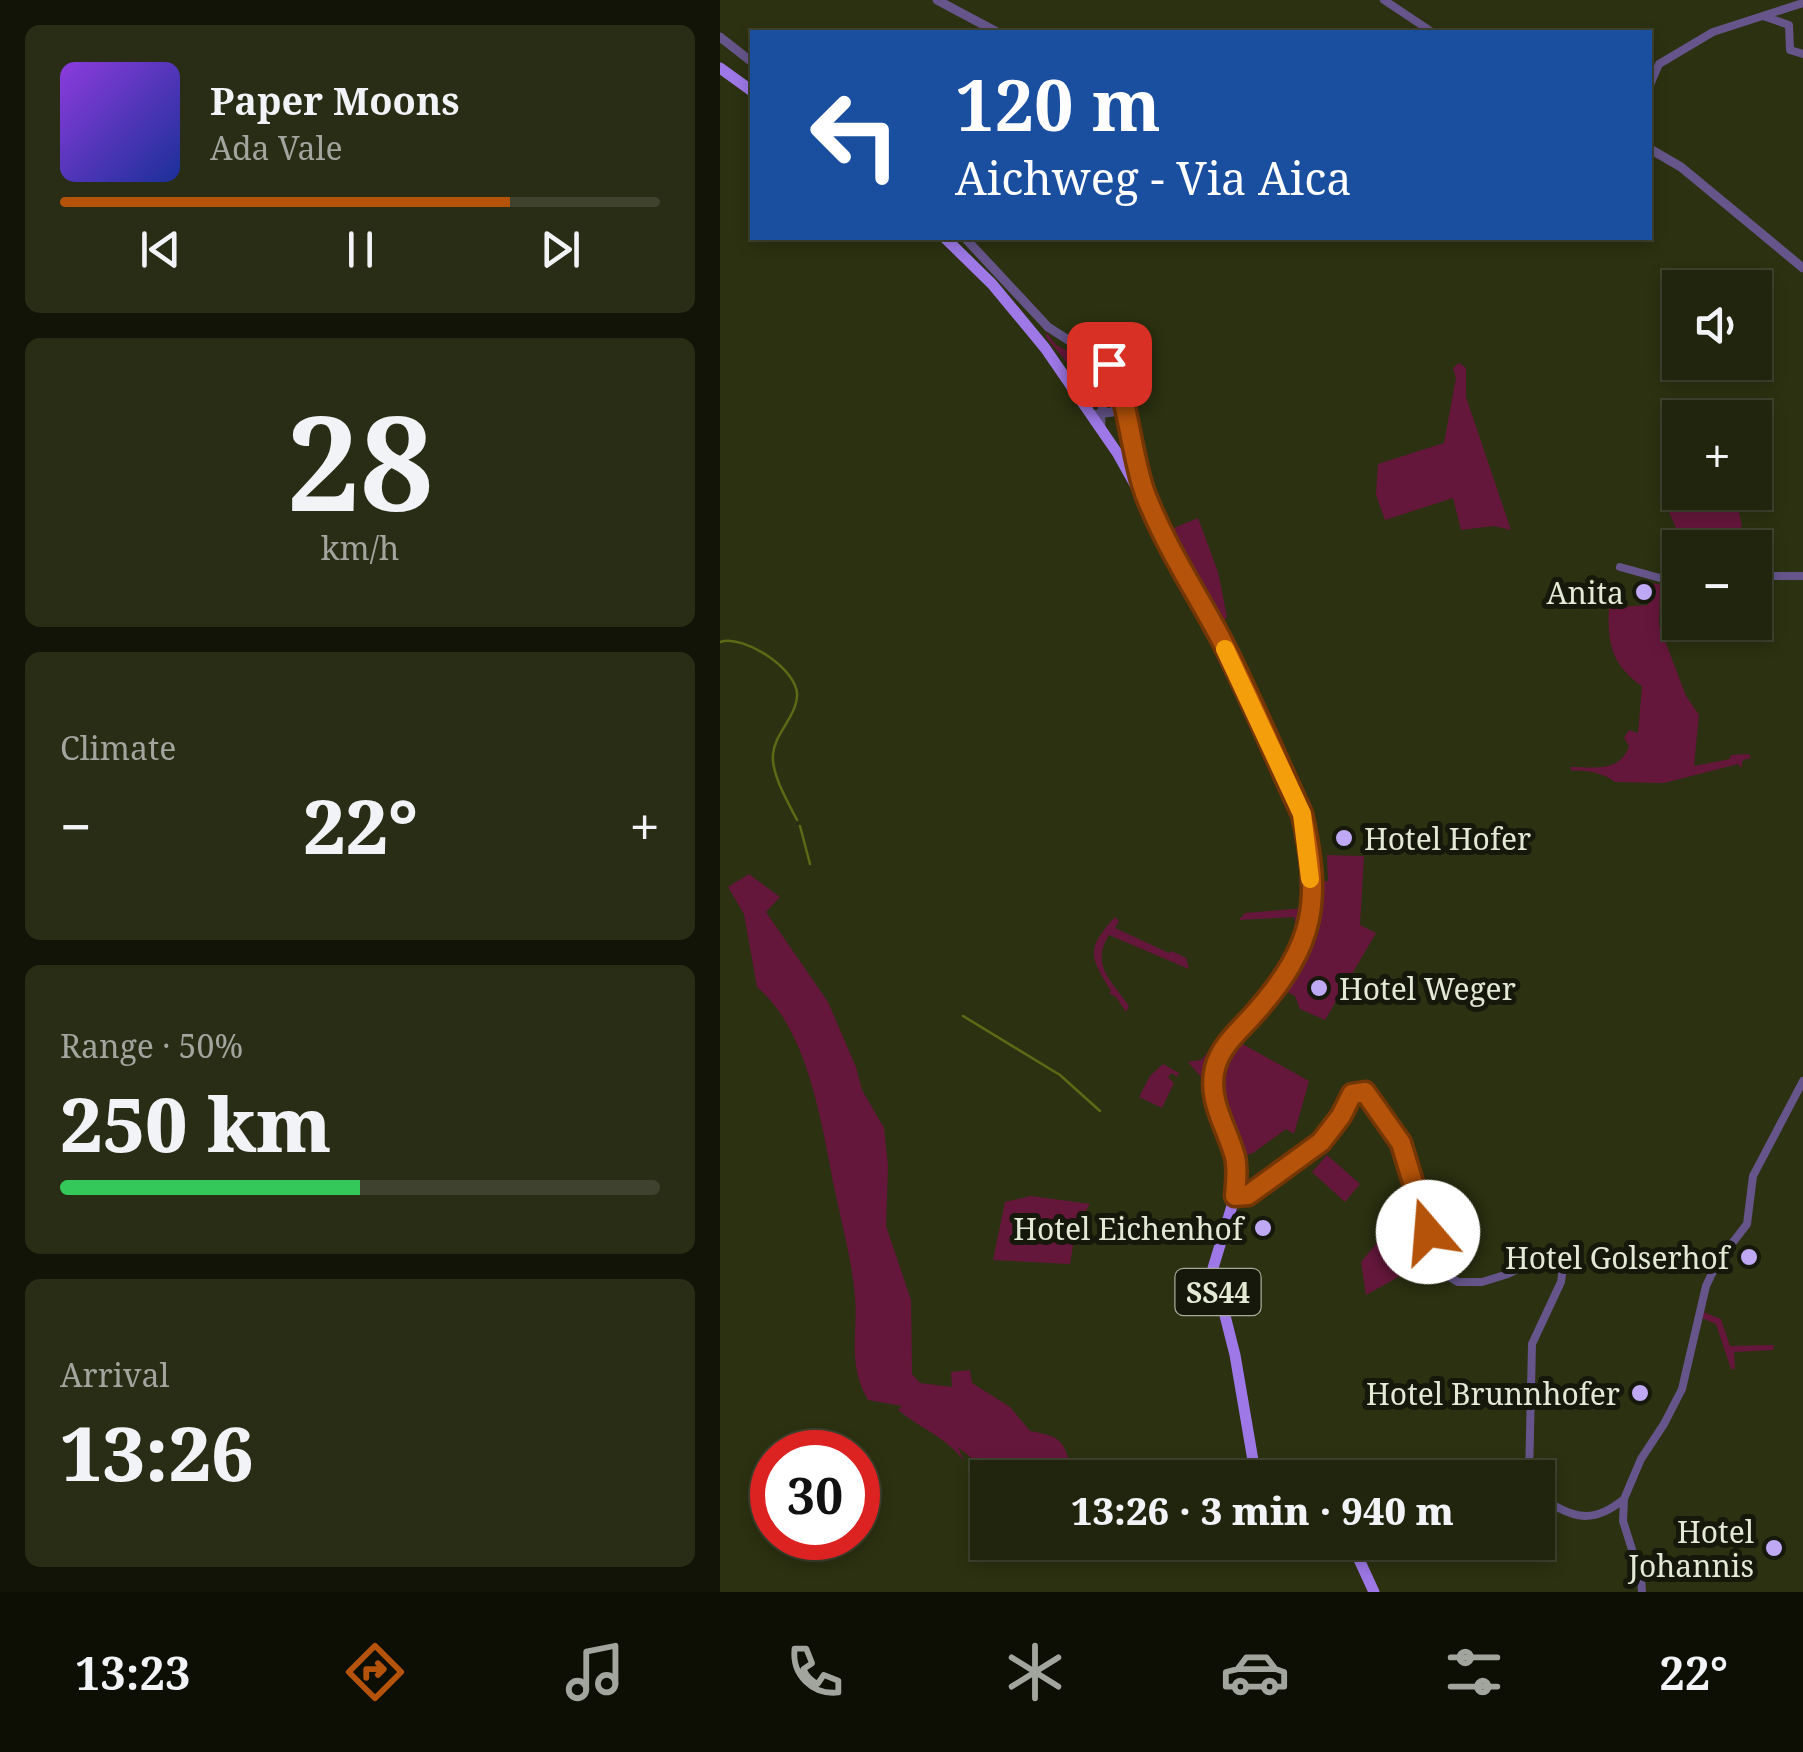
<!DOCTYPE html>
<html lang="en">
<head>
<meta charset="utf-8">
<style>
	body { margin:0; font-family:"Noto Serif",serif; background:#292d16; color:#f1f3f6; height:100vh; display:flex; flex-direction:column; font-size:38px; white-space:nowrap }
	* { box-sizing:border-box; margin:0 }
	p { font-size:32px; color:#a2a59d }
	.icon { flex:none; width:55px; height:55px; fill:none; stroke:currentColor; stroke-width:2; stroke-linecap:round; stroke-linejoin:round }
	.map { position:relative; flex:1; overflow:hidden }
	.details { display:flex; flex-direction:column; gap:25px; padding:25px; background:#121407; width:720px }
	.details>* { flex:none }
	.top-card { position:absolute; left:30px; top:30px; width:902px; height:210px; border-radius:0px; box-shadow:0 5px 15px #0003,0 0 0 2px #3e422e; background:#1a4fa0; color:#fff; overflow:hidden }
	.tools { position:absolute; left:942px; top:270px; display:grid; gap:20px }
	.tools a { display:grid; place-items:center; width:110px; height:110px; border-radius:0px; background:#21250d; box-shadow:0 5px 15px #0003,0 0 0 2px #3e422e; font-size:50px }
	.speed { position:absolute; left:30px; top:1430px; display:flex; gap:20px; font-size:50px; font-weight:700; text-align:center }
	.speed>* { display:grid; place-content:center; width:130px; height:130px; border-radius:50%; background:#21250d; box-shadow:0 5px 15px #0003,0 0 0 2px #3e422e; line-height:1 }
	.speed .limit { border:15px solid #d22; background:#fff; color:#111 }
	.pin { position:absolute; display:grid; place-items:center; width:85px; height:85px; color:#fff; margin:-42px; border-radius:20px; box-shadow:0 5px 15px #0006 }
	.me { position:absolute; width:110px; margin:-55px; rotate:342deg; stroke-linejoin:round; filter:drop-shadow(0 0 8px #0008) }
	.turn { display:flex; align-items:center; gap:35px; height:210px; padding:0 40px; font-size:45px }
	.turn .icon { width:130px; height:130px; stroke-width:2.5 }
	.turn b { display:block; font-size:70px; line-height:85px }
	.big { font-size:75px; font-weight:800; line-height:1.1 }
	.details .tile { flex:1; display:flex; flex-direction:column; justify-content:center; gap:15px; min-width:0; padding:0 35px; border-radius:15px; background:#292d16 }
	.details .dial { align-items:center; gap:0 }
	.dial b { font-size:130px; line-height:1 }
	.song { display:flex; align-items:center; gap:30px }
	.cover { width:120px; height:120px; border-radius:15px; background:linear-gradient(135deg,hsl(270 70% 55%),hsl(230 70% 35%)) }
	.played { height:10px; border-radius:5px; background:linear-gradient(90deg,#b45309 75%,#3e422e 75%) }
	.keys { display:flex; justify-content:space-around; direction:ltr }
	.heat { display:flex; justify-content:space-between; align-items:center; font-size:55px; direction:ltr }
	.charge { height:15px; border-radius:8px; background:linear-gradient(90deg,#34c759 50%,#3e422e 0) }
	.trip { position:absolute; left:250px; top:1460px; width:585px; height:100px; border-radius:0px; background:#21250d; box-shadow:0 5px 15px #0003,0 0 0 2px #3e422e; font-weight:800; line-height:100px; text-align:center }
	.menu { display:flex; height:160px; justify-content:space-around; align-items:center; background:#0d0f05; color:#a2a59d }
	.menu .icon { width:70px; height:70px }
	.menu .selected { color:#b45309 }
	.menu b { font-size:45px; color:#f1f3f6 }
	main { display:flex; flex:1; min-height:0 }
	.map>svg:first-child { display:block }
</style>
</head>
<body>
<main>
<section class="details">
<div class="tile">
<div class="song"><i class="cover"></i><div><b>Paper Moons</b><p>Ada Vale</p></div></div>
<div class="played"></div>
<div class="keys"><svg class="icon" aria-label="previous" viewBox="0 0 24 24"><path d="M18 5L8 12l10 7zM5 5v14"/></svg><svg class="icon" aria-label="pause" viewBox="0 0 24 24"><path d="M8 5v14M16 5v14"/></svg><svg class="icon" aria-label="next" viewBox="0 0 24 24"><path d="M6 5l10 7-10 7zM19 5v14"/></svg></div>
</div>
<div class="tile dial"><b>28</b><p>km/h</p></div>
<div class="tile"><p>Climate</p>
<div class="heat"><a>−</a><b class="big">22°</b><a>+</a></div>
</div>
<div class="tile"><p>Range · 50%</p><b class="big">250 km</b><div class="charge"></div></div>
<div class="tile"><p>Arrival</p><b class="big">13:26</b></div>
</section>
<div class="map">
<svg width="1083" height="1592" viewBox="0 0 1083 1592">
	<rect width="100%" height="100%" fill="#2c3111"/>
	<path fill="#65173b" d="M326,332L336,345L380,367L384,376L381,384L373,386L353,370L326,337Z
		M739,363L746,368V397L791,530L774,526L741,530L733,498L665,520L656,495L658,464L724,443L736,378L733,368Z
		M960,488V492L1015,493L1022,527L1016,529L1013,542L1010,537L967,535L960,537L942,496Z
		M478,518L498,572L507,617L500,624L449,530Z
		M934,583L940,585L939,625L966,696L979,715L974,766L1010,759L1011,755L1029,754L1031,758L1023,760L1021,768L1018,764L944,783L895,782C886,774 864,769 852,771L850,767C874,767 900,773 909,746L904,738L909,730L918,733L922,686C892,665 887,644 889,608L928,605Z
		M607,855L644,856L640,925L656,933L605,1020L580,1009L575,996L564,990L589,948L598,925L597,882L608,881Z
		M29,874L60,897L46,912L108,1002L136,1067L142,1090L164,1128L168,1166L166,1226L191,1300L192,1374L200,1383L232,1387L231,1372L250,1370L252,1383L290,1407L310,1431C343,1437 342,1440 353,1471L375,1477H275L238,1447L244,1461C226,1437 200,1428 178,1410L182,1406L148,1400C127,1364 138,1335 135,1296C132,1261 122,1225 115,1191C102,1127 89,1030 37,987L24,914L8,887Z
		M584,908C593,971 497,1020 487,1077H481L468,1062L481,1060L558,973L577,931L574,917L519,920L525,913Z
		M395,917L399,921L395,928L449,953L452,951L466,958L469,969L389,935C370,965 392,981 409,1006L406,1012L396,997L389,993L391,991C370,957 365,950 395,917Z
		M517,1041L589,1081L574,1134L566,1129L533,1153L521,1157C507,1111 483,1085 517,1041Z
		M443,1064L459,1073L457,1077L452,1073L448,1077L454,1083L442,1108L419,1097L430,1076Z
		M607,1155L640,1184L625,1202L592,1172Z
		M311,1196L370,1204L356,1227L350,1264L273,1260L285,1202Z
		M693,1200L704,1227L705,1262L646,1295L641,1262Z
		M978,1310L1001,1319L1010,1346L1054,1345L1053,1350L1014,1352L1015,1369H1011L996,1324L977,1316Z"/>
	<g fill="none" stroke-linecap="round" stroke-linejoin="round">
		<path stroke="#5e6916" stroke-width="2.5" d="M0,642C24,634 79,670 77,696C76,717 55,733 53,754C51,774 68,802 77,820
			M80,826L90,864
			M243,1016L340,1075L380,1111"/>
		<path stroke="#65558a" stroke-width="8" d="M664,0L712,32
			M1043,16L1069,25L1070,50L1083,54
			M930,85L939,64L993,32L1083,3
			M900,567L940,578H960
			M1035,576H1083
			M515,1196L528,1195L601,1142L621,1116L632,1094L645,1091L681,1143L707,1229L709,1258L716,1269L738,1282H762L788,1274L827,1254L840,1258L843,1267L841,1282L812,1344L809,1478
			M818,1497C853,1516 870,1527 904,1499
			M922,1592L921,1578L903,1521L904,1499L921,1459L944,1424L962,1389L986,1286L997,1263L1027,1224L1033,1176L1083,1081"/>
		<path stroke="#65558a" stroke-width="9" d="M217,0L277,32
			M0,37L32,62
			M930,149L961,167L1083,268
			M245,238L328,327L393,369L401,389L412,455L425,493
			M352,383L375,391L388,380
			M377,414L393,412L401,397
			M381,426C378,404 396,385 382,365"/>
		<path stroke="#9d78e6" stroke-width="11" d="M0,68L32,91
			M225,238L272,284L325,348L398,454L503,643L582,813L589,855L590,923L564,977L504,1047L492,1079L498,1112L516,1166L515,1196L493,1268L515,1355L536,1478
			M631,1542L654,1592"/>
	</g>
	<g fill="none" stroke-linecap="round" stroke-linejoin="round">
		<defs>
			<path id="route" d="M389,364C408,391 411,459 426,496C446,547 476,592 501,639C530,696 555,756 582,814C602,902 595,945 535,1013C520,1030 501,1045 495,1068C487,1101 507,1127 515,1157C518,1170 516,1183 515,1196L528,1195L601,1142L621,1116L632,1094L645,1092L681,1143L708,1232"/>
		</defs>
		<use href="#route" stroke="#753606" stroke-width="25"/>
		<use href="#route" stroke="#b45309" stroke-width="18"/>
		<path stroke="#f59e0b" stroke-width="18" d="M505,649L582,814L590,879"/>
	</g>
	<g fill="#bfa9f4" stroke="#15180a" stroke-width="4">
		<circle cx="924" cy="592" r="10"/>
		<circle cx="624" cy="838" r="10"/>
		<circle cx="599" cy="988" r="10"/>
		<circle cx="543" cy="1228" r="10"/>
		<circle cx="1029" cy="1257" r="10"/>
		<circle cx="920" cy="1393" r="10"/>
		<circle cx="1054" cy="1548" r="10"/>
	</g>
	<g text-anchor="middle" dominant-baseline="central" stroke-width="10" stroke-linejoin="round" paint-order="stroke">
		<rect fill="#15180a" stroke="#a6aa99" stroke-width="2.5" x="455.5" y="1269" width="85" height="46" rx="8"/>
		<g font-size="28" font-weight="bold" fill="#e4e9d6">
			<text x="498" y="1292">SS44</text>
		</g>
		<g font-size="30" fill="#e4e9d6" stroke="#15180a" text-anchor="end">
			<text x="904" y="592">Anita</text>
			<text x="644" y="838" text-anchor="start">Hotel Hofer</text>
			<text x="619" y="988" text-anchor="start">Hotel Weger</text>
			<text x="523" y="1228">Hotel Eichenhof</text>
			<text x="1009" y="1257">Hotel Golserhof</text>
			<text x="900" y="1393">Hotel Brunnhofer</text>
			<text x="1034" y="1531">Hotel<tspan x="1034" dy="34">Johannis</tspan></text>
		</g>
	</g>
</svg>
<div class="tools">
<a><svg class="icon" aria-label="sound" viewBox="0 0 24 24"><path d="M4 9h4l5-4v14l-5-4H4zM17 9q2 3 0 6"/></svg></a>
<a>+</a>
<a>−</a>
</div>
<div class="speed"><div class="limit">30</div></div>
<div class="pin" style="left:389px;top:364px;background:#d93025"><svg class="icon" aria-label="arrive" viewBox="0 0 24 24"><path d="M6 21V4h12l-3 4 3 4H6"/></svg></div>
<svg class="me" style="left:708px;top:1232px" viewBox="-20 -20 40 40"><circle r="19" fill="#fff"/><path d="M0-13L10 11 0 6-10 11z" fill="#b45309"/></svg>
<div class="trip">13:26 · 3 min · 940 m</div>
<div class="top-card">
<div class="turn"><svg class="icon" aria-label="left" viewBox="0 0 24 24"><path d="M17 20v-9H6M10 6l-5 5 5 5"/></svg><div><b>120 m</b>Aichweg - Via Aica</div></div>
</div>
</div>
</main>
<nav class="menu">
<b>13:23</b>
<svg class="icon selected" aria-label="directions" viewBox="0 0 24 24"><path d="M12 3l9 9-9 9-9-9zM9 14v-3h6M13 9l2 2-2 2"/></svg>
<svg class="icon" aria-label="music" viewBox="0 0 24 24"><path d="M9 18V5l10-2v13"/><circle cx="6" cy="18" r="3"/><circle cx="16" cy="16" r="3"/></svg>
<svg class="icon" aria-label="phone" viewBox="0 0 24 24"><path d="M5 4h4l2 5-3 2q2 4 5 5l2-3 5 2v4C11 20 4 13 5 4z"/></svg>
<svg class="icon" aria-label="climate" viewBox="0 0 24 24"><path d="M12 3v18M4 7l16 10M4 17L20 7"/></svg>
<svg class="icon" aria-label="car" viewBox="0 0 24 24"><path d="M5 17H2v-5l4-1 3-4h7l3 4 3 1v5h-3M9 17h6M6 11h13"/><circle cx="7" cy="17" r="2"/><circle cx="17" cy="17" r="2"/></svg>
<svg class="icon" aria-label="filters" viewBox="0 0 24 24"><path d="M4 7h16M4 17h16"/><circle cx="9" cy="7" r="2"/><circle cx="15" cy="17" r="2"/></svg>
<b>22°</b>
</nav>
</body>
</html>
